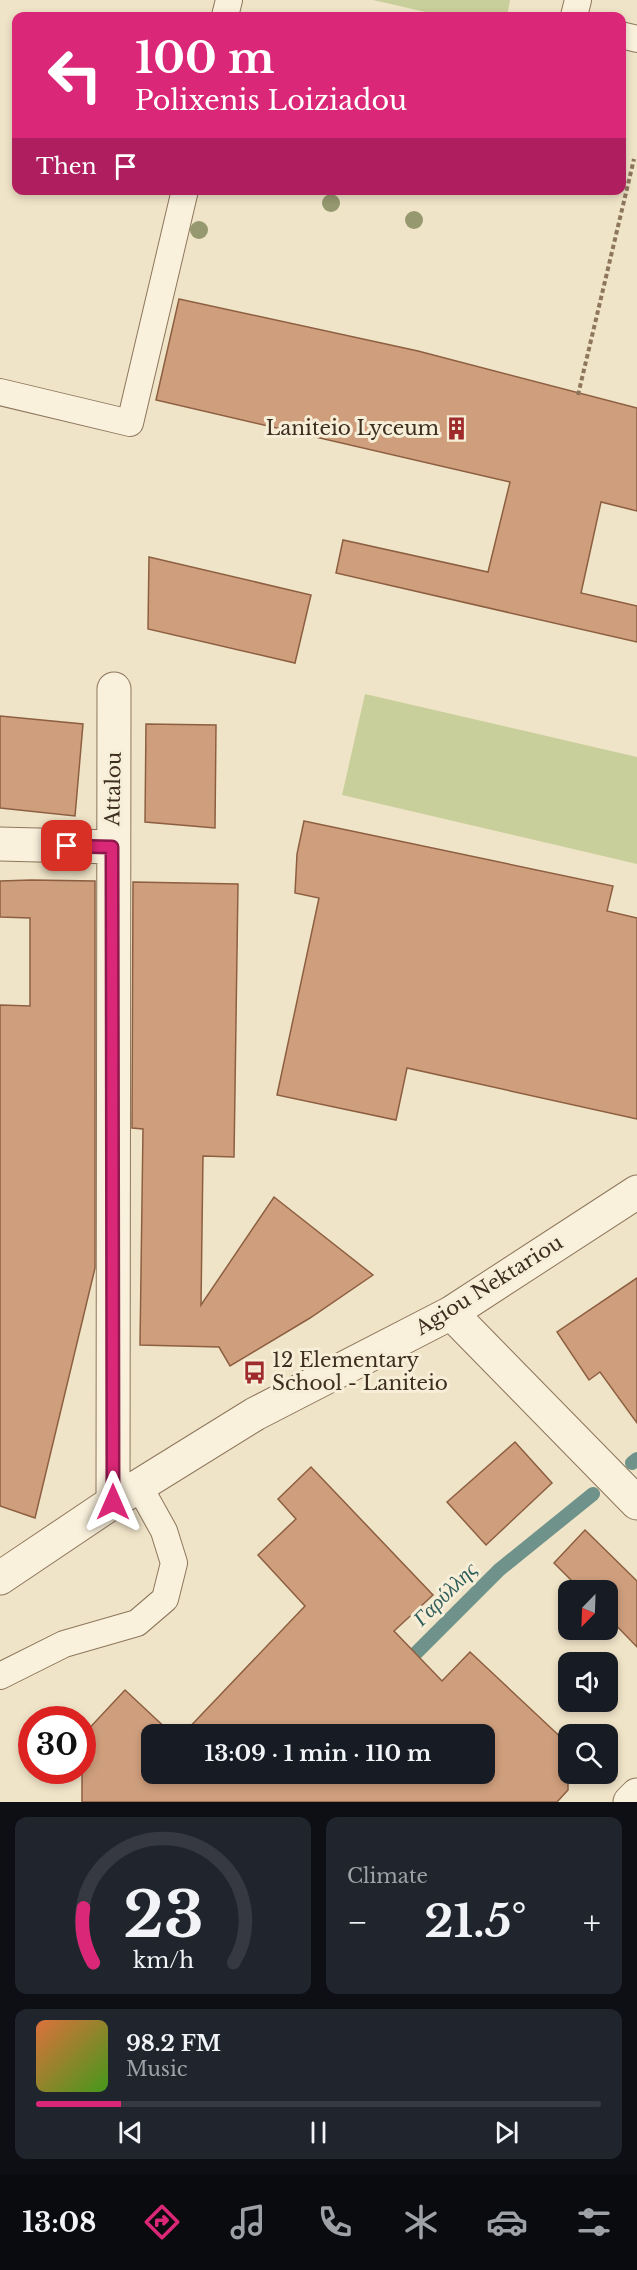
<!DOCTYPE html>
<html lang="en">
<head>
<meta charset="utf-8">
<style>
	body { margin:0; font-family:"Libre Baskerville",serif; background:#20242c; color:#f1f3f6; height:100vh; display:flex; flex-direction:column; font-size:22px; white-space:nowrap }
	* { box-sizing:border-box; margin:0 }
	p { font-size:20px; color:#9ea1a6 }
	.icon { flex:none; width:33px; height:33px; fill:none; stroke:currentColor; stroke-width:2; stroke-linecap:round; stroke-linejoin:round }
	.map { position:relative; height:1802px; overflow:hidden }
	.panel { display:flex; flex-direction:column; gap:15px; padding:15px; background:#0d0f14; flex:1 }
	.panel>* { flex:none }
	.guide { position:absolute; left:12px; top:12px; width:614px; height:183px; border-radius:12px; box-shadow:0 3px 9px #0003; background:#db2777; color:#fff; overflow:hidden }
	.needle { width:39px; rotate:203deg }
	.controls { position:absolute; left:558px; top:1580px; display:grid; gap:12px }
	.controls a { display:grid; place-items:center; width:60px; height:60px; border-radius:12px; background:#171b24; box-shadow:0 3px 9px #0003; font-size:30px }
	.speed { position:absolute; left:18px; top:1706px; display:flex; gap:12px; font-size:30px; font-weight:700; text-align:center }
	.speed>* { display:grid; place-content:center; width:78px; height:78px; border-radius:50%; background:#171b24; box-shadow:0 3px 9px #0003; line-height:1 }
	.speed .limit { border:9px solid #d22; background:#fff; color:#111 }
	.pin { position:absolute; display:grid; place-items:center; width:51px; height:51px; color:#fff; margin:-26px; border-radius:12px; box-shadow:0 3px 9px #0006 }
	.me { position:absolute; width:66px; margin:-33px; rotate:0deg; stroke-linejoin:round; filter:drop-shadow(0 0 4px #0008) }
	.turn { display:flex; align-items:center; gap:21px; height:126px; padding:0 24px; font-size:27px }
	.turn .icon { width:78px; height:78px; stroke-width:2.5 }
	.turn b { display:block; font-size:42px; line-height:51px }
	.then { display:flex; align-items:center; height:57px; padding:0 24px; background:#0003; gap:12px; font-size:22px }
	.big { font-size:45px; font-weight:700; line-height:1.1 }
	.panel .widget { flex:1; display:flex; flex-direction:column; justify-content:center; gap:9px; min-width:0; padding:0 21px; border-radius:12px; background:#20242c }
	.panel .dial { align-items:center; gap:0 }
	.dial svg { height:156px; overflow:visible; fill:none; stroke:#363941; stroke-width:7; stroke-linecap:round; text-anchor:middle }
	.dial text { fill:#f1f3f6; stroke:none }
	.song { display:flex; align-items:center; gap:18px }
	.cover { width:72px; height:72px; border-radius:9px; background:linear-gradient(135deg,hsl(20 70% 55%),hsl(100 70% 35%)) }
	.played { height:6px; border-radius:3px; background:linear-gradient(90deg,#db2777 15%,#363941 15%) }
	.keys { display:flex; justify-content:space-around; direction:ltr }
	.heat { display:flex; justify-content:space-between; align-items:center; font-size:33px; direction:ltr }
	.panel .tiles { flex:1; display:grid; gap:15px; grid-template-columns:1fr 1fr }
	.widget:last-child { grid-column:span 2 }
	.trip { position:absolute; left:141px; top:1724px; width:354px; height:60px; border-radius:12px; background:#171b24; box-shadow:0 3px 9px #0003; font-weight:700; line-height:60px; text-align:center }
	.dock { display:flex; height:96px; justify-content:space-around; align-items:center; background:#090b0e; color:#9ea1a6 }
	.dock .icon { width:42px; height:42px }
	.dock .on { color:#db2777 }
	.dock b { font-size:27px; color:#f1f3f6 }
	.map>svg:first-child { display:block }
</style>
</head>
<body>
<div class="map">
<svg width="637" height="1802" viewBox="0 0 637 1802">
	<rect width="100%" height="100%" fill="#f0e4c8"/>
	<path fill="#c9cf9b" d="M373,0H510L507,16H443Z
		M365,694L637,757V864L342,795Z"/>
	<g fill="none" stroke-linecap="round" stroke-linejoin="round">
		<path stroke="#6f938a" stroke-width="14" d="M632,1463L637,1459
			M403,1666L499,1570L593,1494"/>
	</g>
	<path fill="#cf9f7d" stroke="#8d5f41" stroke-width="1.5" d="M179,299L418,351L637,408V511L601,502L581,593L637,606V642L336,573L343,540L488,572L510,482L156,400Z
		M149,557L311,595L295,663L148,629Z
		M0,716L83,724L75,816L0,808Z
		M146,724L216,725L215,828L145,822Z
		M304,821L613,886L607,911L637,918V1119L407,1068L396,1120L277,1095L319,898L295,893L297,854Z
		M31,880L95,881V1268L35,1518L0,1506V1005L30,1006V918L0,917V881Z
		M133,882L238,884L234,1157L203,1156L201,1305L274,1197L373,1275L310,1318L230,1366L219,1347L140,1345L143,1129L132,1128Z
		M637,1278V1423L600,1372L589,1380L557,1332Z
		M515,1442L552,1483L486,1545L447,1502Z
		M311,1467L433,1595L394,1631L442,1681L470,1652L568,1744V1790L557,1802H82V1736L125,1690L172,1734H152V1773H484V1734H183L305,1606L258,1555L296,1519L278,1499Z
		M585,1530L637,1581V1647L608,1617V1590H581L554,1563Z"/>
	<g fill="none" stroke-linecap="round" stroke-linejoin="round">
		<defs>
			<path id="lane" d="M225,16L229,0
				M574,16L578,0
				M621,35L637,39
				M0,392L130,423L185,190
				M0,1676L64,1644L137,1623L165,1599L174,1563L164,1531L139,1486"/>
			<path id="street" d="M0,844L112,847
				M451,1313L637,1503
				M113,1502L114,689
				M0,1578L113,1502L255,1414L451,1313L637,1192
				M630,1802L637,1795"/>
		</defs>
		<use href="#lane" stroke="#8d765c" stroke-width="28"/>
		<use href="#street" stroke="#8d765c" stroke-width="35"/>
		<path stroke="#8d765c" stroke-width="4" stroke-dasharray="4.5 3" stroke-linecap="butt" d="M578,395L634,159"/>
		<use href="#lane" stroke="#faf1dc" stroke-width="26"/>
		<use href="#street" stroke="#faf1dc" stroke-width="33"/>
	</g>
	<g fill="#96986f">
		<circle cx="331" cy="203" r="9"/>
		<circle cx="414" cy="220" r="9"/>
		<circle cx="199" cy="230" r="9"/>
	</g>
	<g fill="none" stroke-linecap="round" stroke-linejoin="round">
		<defs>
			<path id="route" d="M67,846L112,847L113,1502"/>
		</defs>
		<use href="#route" stroke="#8e194d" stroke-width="15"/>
		<use href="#route" stroke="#db2777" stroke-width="10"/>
	</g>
	<defs>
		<symbol id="building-bare" viewBox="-9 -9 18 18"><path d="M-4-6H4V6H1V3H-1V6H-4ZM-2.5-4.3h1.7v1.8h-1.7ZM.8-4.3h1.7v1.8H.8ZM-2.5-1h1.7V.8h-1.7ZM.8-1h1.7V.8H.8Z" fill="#9e2a2b" stroke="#f7eed8" stroke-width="2.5" paint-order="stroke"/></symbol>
		<symbol id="bus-bare" viewBox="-9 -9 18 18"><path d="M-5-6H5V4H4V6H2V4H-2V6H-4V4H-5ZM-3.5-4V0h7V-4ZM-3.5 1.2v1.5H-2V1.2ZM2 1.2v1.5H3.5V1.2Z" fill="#9e2a2b" stroke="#f7eed8" stroke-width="2.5" paint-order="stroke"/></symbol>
	</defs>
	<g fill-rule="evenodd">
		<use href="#building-bare" x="440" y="412" width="33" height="33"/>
		<use href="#bus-bare" x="238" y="1356" width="33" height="33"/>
	</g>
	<g text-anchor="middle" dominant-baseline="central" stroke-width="6" stroke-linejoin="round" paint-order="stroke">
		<g font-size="20" fill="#3d2e20" stroke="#f7eed8" text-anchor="end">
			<text x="439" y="428">Laniteio Lyceum</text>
			<text x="272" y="1360" text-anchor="start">12 Elementary<tspan x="272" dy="23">School - Laniteio</tspan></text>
		</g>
		<g font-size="20" fill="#3d2e20" stroke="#f7eed8">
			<text transform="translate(113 789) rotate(-89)">Attalou</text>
			<text transform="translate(489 1285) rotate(-32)">Agiou Nektariou</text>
		</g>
		<g font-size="21" font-style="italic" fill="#2f5d5a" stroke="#f7eed8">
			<text transform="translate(445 1594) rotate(-45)">Γαρύλλης</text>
		</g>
	</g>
</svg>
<div class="controls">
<a><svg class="needle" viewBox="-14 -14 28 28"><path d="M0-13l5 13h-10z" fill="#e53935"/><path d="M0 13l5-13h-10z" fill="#9ea1a6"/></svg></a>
<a><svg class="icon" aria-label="sound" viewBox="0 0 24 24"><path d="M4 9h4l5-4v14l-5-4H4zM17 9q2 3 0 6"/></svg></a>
<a><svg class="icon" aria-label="search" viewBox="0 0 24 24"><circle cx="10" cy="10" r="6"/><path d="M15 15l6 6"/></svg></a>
</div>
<div class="speed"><div class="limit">30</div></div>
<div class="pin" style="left:67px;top:846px;background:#d93025"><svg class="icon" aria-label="arrive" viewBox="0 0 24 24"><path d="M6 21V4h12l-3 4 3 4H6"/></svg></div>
<svg class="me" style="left:113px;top:1502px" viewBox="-20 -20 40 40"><path d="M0-17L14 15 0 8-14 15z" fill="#db2777" stroke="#fff" stroke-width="4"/></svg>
<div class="trip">13:09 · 1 min · 110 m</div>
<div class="guide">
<div class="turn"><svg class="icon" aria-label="left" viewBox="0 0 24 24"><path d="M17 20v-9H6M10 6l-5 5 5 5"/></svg><div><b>100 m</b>Polixenis Loiziadou</div></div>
<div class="then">Then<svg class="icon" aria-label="arrive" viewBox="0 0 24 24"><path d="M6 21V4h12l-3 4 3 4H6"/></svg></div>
</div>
</div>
<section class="panel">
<div class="tiles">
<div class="widget dial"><svg viewBox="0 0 100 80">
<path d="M14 69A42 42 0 1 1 86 69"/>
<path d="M14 69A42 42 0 0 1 9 41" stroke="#db2777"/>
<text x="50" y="56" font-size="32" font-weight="700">23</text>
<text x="50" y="72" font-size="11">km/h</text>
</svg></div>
<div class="widget"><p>Climate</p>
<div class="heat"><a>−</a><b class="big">21.5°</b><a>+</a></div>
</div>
<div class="widget">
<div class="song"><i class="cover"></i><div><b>98.2 FM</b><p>Music</p></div></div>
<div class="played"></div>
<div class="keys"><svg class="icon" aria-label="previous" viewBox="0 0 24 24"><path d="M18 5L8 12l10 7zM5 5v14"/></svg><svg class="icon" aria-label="pause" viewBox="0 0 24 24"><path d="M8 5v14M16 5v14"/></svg><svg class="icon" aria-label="next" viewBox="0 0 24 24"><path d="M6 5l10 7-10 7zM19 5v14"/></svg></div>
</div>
</div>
</section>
<nav class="dock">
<b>13:08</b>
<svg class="icon on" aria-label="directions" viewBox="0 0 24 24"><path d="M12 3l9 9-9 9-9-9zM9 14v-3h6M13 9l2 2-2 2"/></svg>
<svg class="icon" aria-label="music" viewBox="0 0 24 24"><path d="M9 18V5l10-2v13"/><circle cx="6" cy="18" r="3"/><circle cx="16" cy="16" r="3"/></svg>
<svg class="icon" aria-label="phone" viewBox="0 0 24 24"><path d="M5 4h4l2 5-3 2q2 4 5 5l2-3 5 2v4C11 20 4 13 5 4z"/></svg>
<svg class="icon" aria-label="climate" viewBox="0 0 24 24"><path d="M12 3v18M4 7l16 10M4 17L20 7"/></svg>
<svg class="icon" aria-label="car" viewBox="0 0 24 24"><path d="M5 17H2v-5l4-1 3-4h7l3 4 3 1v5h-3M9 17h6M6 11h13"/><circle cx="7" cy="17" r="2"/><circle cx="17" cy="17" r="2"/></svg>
<svg class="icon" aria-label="filters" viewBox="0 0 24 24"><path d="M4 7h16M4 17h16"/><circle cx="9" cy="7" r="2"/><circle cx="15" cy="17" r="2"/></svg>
</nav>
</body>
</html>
